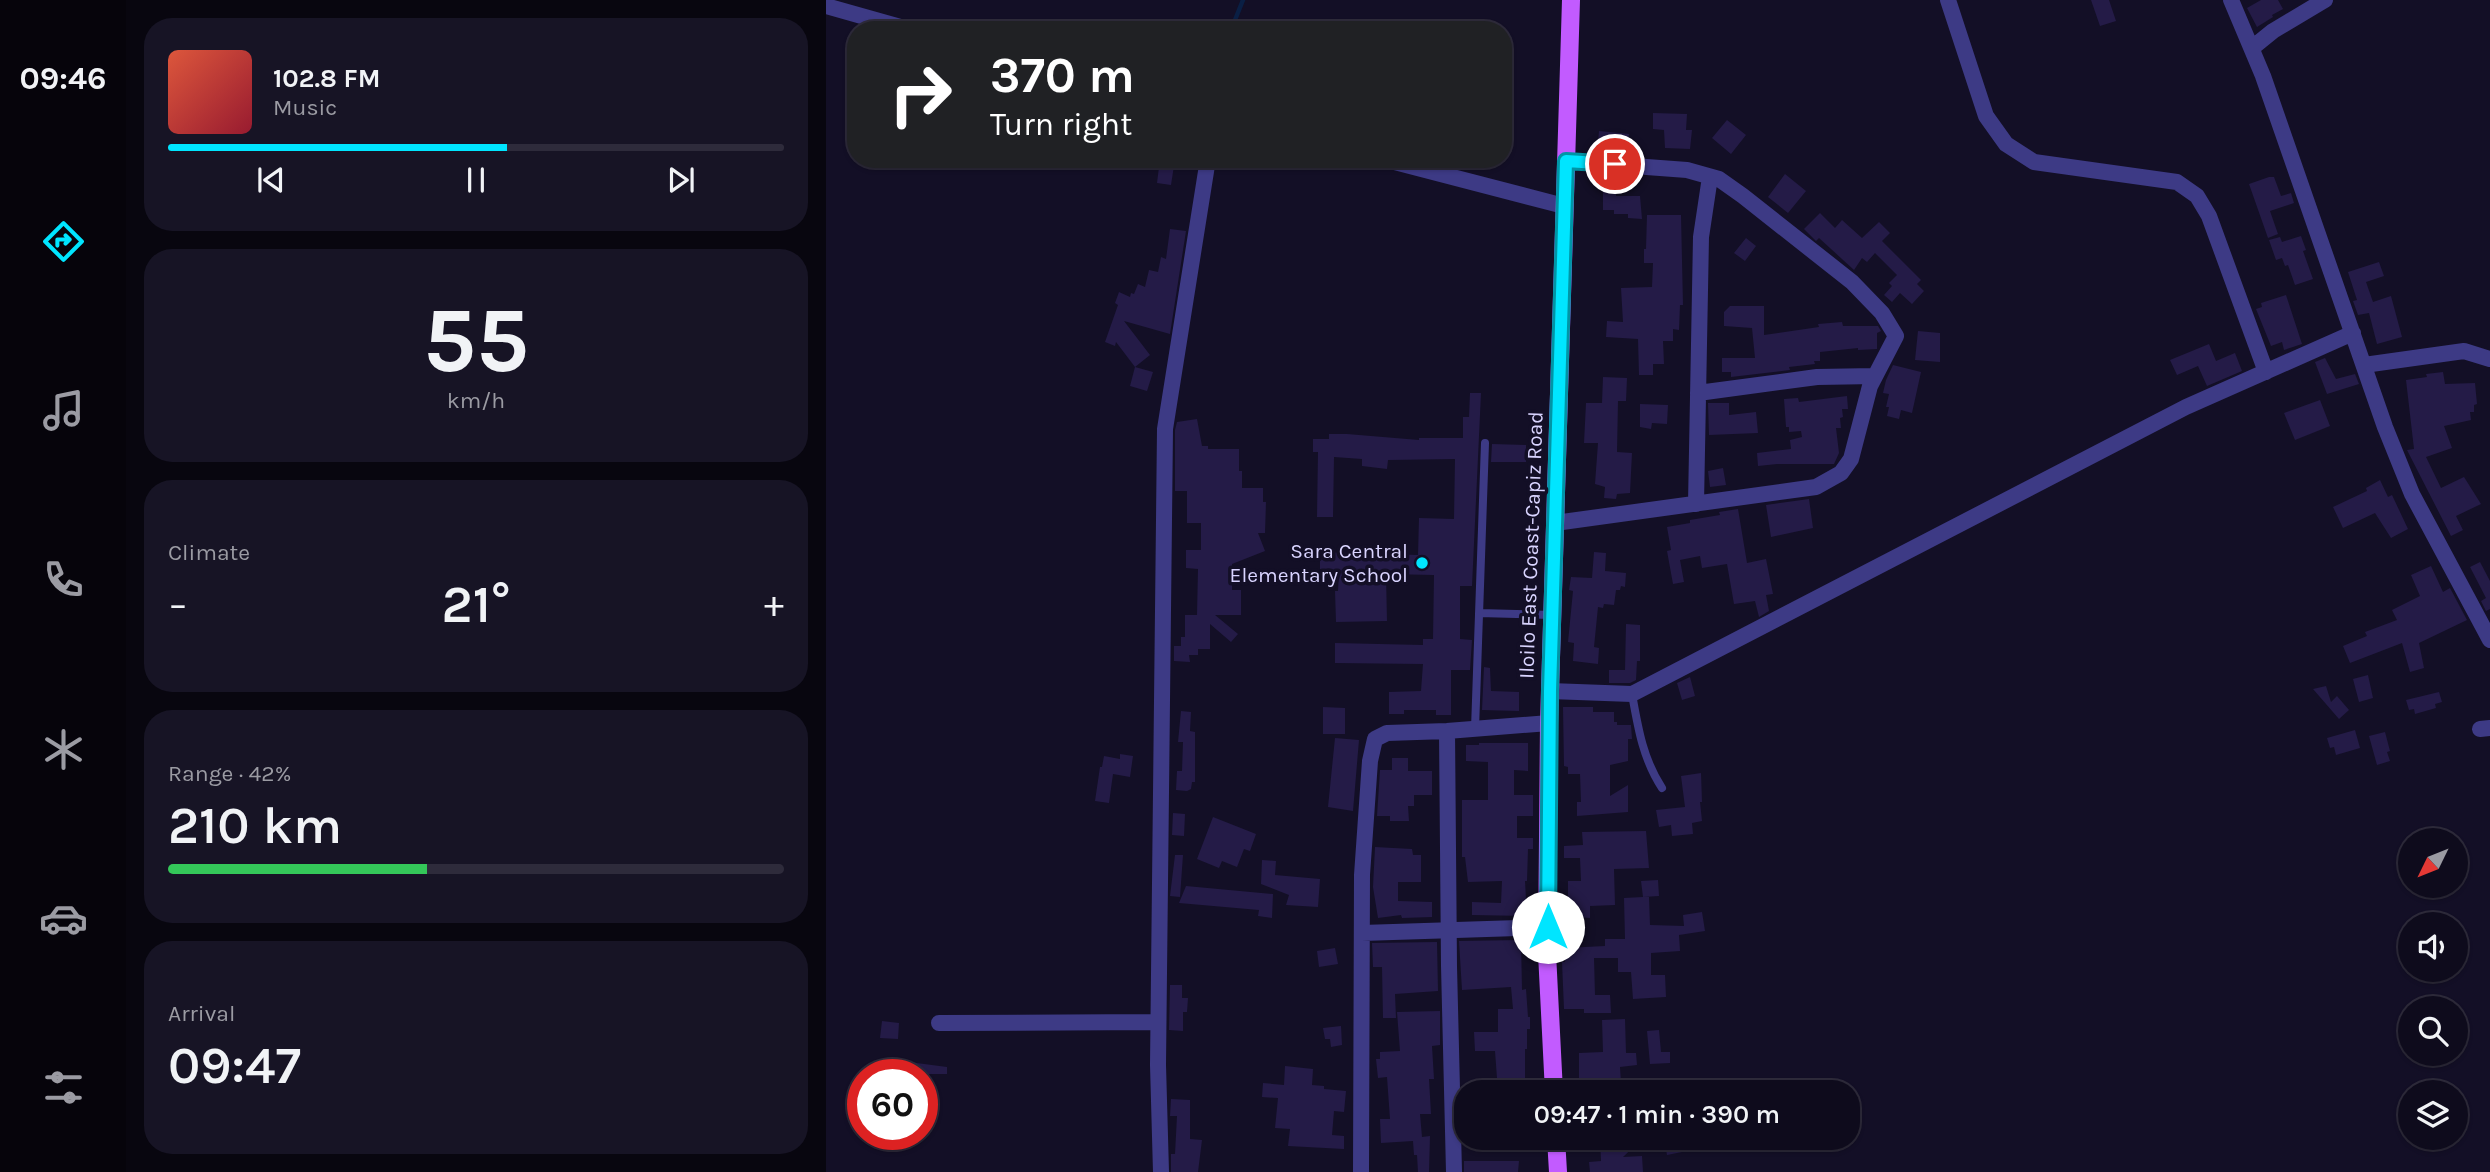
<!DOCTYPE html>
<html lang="en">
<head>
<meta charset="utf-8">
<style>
	body { margin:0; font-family:Karla,sans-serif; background:#171425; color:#f1f3f6; height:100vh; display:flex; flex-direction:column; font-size:26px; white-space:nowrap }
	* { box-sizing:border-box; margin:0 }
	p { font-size:23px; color:#9b9ba3 }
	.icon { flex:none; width:38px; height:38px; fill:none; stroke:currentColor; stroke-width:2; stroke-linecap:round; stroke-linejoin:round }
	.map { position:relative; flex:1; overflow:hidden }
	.panel { display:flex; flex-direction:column; gap:18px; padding:18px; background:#08060f; width:700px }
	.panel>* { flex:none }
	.banner { position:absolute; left:21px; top:21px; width:665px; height:147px; border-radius:28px; box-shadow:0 2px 5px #0004,0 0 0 2px #2e2b3b; background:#202124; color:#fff; overflow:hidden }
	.needle { width:46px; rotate:227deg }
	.tools { position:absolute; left:1572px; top:828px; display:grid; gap:14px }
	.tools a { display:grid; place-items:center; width:70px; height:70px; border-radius:50%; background:#0e0b1c; box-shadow:0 2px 5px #0004,0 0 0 2px #2e2b3b; font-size:35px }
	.speed { position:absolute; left:21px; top:1059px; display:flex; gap:14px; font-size:35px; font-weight:700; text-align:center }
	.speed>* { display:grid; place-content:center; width:91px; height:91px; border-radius:50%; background:#0e0b1c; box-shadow:0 2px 5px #0004,0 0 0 2px #2e2b3b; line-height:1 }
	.speed .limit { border:10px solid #d22; background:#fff; color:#111 }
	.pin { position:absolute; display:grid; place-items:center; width:60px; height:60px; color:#fff; margin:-30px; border:4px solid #fff; border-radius:50%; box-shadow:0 2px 7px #0007 }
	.me { position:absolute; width:77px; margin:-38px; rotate:0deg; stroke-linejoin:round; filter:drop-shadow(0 0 5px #0008) }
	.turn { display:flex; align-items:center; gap:24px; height:147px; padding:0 28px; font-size:32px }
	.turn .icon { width:91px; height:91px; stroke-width:2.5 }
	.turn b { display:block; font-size:49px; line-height:60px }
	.big { font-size:52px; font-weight:600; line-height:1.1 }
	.panel .widget { flex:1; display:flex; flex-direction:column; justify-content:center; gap:10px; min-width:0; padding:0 24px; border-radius:28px; background:#171425 }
	.panel .dial { align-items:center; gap:0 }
	.dial b { font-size:91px; line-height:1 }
	.song { display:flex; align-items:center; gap:21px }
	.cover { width:84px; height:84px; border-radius:10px; background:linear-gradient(135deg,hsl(10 70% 55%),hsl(350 70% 35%)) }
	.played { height:7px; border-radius:4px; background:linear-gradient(90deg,#00e5ff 55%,#2e2b3b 55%) }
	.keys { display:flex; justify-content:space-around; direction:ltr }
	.heat { display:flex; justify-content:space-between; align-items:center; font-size:38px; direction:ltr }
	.charge { height:10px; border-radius:5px; background:linear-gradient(90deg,#34c759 42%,#2e2b3b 0) }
	.trip { position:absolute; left:628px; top:1080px; width:406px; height:70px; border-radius:28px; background:#0e0b1c; box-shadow:0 2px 5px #0004,0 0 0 2px #2e2b3b; font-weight:600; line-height:70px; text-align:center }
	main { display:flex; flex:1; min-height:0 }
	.tab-bar { display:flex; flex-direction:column; width:126px; justify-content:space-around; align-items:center; background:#06040b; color:#9b9ba3 }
	.tab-bar .icon { width:49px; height:49px }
	.tab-bar .on { color:#00e5ff }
	.tab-bar b { font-size:32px; color:#f1f3f6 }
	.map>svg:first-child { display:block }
</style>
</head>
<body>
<main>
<nav class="tab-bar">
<b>09:46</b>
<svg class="icon on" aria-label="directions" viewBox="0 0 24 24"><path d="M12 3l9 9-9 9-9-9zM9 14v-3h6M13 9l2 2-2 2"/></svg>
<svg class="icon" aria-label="music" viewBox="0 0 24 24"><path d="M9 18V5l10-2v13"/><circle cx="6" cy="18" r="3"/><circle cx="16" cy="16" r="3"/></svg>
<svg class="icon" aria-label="phone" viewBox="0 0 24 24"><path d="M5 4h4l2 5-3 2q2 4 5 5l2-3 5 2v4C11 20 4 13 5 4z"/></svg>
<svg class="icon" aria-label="climate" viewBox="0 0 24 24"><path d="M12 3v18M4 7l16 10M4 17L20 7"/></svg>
<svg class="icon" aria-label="car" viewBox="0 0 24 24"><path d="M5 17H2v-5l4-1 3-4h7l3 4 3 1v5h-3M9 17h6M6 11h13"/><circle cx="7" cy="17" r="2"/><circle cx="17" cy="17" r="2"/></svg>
<svg class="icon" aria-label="filters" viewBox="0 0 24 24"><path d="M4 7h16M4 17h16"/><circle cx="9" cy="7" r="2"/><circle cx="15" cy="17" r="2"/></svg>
</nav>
<section class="panel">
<div class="widget">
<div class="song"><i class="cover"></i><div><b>102.8 FM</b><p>Music</p></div></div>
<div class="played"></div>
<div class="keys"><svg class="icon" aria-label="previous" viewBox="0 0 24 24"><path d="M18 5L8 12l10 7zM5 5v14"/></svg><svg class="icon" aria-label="pause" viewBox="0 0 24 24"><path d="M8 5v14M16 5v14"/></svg><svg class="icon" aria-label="next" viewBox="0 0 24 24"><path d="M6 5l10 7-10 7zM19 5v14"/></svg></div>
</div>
<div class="widget dial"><b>55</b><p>km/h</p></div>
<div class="widget"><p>Climate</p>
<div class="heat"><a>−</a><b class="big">21°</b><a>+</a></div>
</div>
<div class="widget"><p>Range · 42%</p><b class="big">210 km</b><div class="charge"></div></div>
<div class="widget"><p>Arrival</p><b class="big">09:47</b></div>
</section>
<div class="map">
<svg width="1664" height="1172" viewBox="0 0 1664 1172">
	<rect width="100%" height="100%" fill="#130f26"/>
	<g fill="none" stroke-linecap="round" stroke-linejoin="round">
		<path stroke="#0a1f44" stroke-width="4.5" d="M405,30L417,0"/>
	</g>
	<path fill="#241b47" d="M1265,0H1283L1290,21L1274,26Z
		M1435,0H1452L1457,9L1446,15L1447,17L1431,27L1421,8Z
		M827,113L861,114L860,130H866L864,149L839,148L838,130L827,129Z
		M901,120L920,135L905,154L886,138Z
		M773,131L803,134L801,155L771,153Z
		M334,159H349L345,185L331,183Z
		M959,174L980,191L962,213L942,197Z
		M1443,177H1448L1455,196L1465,193L1468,203L1444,211L1452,234L1442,238L1423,184Z
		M777,190H790V196H814L816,219L802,218V214H788V210H777Z
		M994,213L1009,228L1016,220L1036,238L1053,222L1064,233L1056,241L1095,280L1091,284L1098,291L1086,304L1074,293L1066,302L1058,295L1066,286L1063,283L1071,275L1049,253L1041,262L1036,258L1028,270L993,238L990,241L978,229Z
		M821,215H855L857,305H854L853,330L847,329V341H837L838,364H827V375H813L812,339L780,337L781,321L797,322L795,288L826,287L827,263H818V249H820Z
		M344,229L360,231L344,334L298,321L324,355L309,367L290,342L289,346L279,342L292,305L289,303L293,292L304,297L305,293L308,294L312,284L319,287L323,270L332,272L335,257L340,259Z
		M1475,236L1480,250L1477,251L1487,279L1469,285L1462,265L1459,266L1456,258L1450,260L1443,240L1454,237L1456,242Z
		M920,238L930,246L919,261L908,253Z
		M1553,262L1558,276L1540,282L1547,302L1565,296L1576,337L1551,344L1543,313L1532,315L1527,301L1531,300L1522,272Z
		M1460,295L1476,344L1458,350L1456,342L1445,346L1430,309L1436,307L1435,303Z
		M904,306H938V335L993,327L992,324L1016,322L1017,326H1052L1055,331L1051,333V349L1032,350V348L994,352V361H988L989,364L963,367L964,370L905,377V372H896V358H929L926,328L898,326V312Z
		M1092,331L1114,333V362L1089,360Z
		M1383,344L1390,361L1409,353L1416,371L1381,386L1372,366L1351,375L1344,360Z
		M1499,358L1510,379L1529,374L1533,384L1501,394L1489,362Z
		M1067,365L1095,372L1086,413L1075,410L1073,419L1061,416L1063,407H1060L1063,394L1057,393L1060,380Z
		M309,367L327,372L321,391L304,386Z
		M1617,372L1619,384L1649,383L1651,404L1648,405V412H1644L1645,420L1618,426L1626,448L1600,457L1615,488L1638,477L1655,504L1630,516L1637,530L1625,536L1581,450L1588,449L1580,380L1601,377L1600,374Z
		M777,377L801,378L800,401H792L791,452L806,453L804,493L791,494L790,499L778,498L779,487L769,484L772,443H758L760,403H776Z
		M644,393H655L646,586H634V639L646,640L644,670H625V715H610V710H578V714H563V692L595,691L597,664L509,663V643L597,645V639H607L608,575L560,574L561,621L510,622L509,591H512L513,570L494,569V552L592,555L593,518L628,519L629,459L562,460L561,469L536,466V459L508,457L507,517H491L492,452H487V439H503V434H521L593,440V438H637V417H643Z
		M1021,396L1022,409H1016L1017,417L1014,418L1015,428H1010L1013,453L1008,464H951L932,466L931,453L965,449L964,440L976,437L975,431L963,432V427H960L958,399L972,398L973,402Z
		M1494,400L1504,426L1469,440L1458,413Z
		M882,403H903V415L930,412L932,433L883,435Z
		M814,404L842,405L841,424L826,423L825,429L814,427Z
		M371,419L376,446H382V449H413V471H416V488H437V502H440L439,533H432L439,551L406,564V590H415V615H389L412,634L405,642L384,624V649H372V655H363L364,662L348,661V646H355V637H359V615H371L372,569L360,568V550H375V523H361V491H349V430L351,422Z
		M666,444L700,445V462H665Z
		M897,468L900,485L884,487L882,471Z
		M1554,480L1562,497L1566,495L1582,529L1565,538L1549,513L1517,528L1507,507L1541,491L1540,488Z
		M983,499L987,528L945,537L940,505Z
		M912,509L921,563L940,559L947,594L940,595L943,611L933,617L929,601L908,604L901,564L876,568L874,556L854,560L858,582L847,584L841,551L845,550L841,527L864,523V520L894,515L893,512Z
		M768,552L780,553L779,571L800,573L799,587L795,586L794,590H790L788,605L778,604L777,608L772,607L768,647L773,648L772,664L747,661L748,643L742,642L747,591L743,590L745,577L766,578Z
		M1654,562L1664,581V609L1660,611L1655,601L1660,598L1644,567Z
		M1605,566L1617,592L1624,588L1641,620L1593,643L1598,668L1584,672L1576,643L1524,663L1517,646L1541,636L1539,632L1571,620L1566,610L1594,596L1585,575Z
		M800,624L814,625V661H811L810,680L804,683H783V670H799Z
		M658,667L664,668L665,691L693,692V711L656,710Z
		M1542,675L1547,698L1533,702L1527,679Z
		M864,677L869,696L856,700L851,683Z
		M1500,686L1505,702L1511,696L1523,710L1513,719L1487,689Z
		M1613,692L1616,702L1609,704L1610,708L1589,714L1588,709L1583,710L1580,700Z
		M497,707L519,708V734H497Z
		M737,707H767V712H788V722H791V725H805L806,739H802V761L784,765V796L802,785V812L751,816V802H755L754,774H742V767L738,766Z
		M355,711L365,712L364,731L369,732V782H366L365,789L361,791L350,790L351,771H356L357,742H352Z
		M1529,730L1534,748L1510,755L1508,747L1504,748L1501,738Z
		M1559,732L1564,751L1561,752L1564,761L1551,765L1543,736Z
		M509,738L533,740L527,811L502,807Z
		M653,743H702V771L688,770V795H707V816H691V838H707V849H702L701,881H699L701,916L646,915V902L675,903L676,881L642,882L639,857H636V800H662V762L640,761V745H653Z
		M294,754L307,756L304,777L287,774L283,803L269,801L274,767H276L278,756L294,759Z
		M566,758H582V771H606V795H588V806H582L583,821H564V816H551L554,770H566Z
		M875,773L876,802H874L876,821L866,823L867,834L846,836L845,825L833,827L830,810L859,807L855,776Z
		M347,813L359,814L358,836L346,835Z
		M387,817L430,834L424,851L418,849L411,867L396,861L393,868L371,859Z
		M820,831L823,868L788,869L789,905L764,906V918L752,917V906H742V881H755L754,858H738V846L757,845L756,832Z
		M549,847L586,849L587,855H595V882H572V901L606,902V917L576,918L575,915L552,918L547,887Z
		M349,855H357L354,897L344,896Z
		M436,860L450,861L449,875L494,879L492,907L460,905L463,895L435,884Z
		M832,880L833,896L817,897H823L824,925L858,926L857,915L876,912L879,931L853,935L854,951L825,953V975H839L840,997L807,999L805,972H792V958H768L769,995H784L785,1013H758V1009H738L736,962H739V948L779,946V939H799L798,898L817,897L815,881Z
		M360,886L447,894L446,918L432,916L433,910L353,903Z
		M695,940L696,990L700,989L702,1017H704V1029H701V1049H699V1078H671L669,1051H649L648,1032H672V1009H687L685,987L636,990L633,941Z
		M611,942L612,991L569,994L570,1018H557L556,967H547L546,943Z
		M509,948L512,964L493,967L491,951Z
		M344,985H356V998H362L361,1012H357V1031L343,1030Z
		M614,1011V1045L606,1046L608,1079H603L605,1114H594L596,1137L604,1136L603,1172H592L591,1155H588L587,1141L555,1143L554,1119H564L561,1077L552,1078L550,1059H554V1052L574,1051L571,1012Z
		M799,1019L800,1053H810L811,1065L794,1067L795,1083L766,1084V1080L753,1081V1053L777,1052L776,1020Z
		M56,1021L73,1023L72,1039L54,1038Z
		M515,1026L516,1045L505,1047L504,1039H499L497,1028Z
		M833,1030L835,1052H844V1063L824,1064L821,1031Z
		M83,1062L121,1067V1074H81Z
		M459,1066L487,1069L486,1085L498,1086V1089L520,1091L518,1112L508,1111L506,1135L518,1136V1149L462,1146L464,1129L449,1128L452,1098L436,1097L437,1083L458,1085Z
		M345,1099L364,1100V1139L376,1140L372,1172H345V1154H349L351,1116H344Z
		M774,1138H817L797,1157L816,1156L817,1172H764L763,1162L775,1161Z
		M838,1138H869L871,1149L841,1155Z
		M638,1161H693L692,1172H638Z"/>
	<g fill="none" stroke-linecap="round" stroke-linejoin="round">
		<path stroke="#3d3a85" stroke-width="8" d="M653,613L726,615
			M806,694C812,728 817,759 836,788
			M649,729L659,443"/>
		<path stroke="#3d3a85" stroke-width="16" d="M1122,0L1160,116L1180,144L1208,162L1351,182L1371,196L1383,216L1440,372
			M1405,0L1437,76L1559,427L1586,494L1664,640
			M0,6L85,30
			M1426,48L1447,31L1499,0
			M557,159L738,206
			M1538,365L1638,351L1664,359
			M872,393L991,377L1049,376
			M870,504L875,237L884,177
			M729,523L990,487L1015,473L1025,459L1044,386L1070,336L1056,313L1026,282L917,196L893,179L861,170L740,161
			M724,691L806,694L1360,407L1527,333
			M1654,729L1664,728
			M621,731L623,966L628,1172
			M536,933L722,927
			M113,1023L332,1022
			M335,1172L332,1065L339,429L382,159
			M535,1172L536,875L544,761L549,739L561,733L621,731L723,723"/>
		<path stroke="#c25bff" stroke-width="18" d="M728,1092L721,953L723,723L745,0
			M730,1138L732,1172"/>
	</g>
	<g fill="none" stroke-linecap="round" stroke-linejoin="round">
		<defs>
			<path id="route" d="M722,927L724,691L740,161L789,164"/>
		</defs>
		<use href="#route" stroke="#0095a6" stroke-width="18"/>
		<use href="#route" stroke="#00e5ff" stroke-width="12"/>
	</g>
	<circle fill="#00e5ff" stroke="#130f26" stroke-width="2.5" cx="596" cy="563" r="7"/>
	<g text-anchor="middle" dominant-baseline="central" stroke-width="7" stroke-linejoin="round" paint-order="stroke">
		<g font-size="21" fill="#d9d4ff" stroke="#130f26">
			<text transform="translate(705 545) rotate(-88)">Iloilo East Coast-Capiz Road</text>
		</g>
		<g font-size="21" fill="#d9d4ff" stroke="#130f26" text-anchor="end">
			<text x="582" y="551">Sara Central<tspan x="582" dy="24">Elementary School</tspan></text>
		</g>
	</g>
</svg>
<div class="tools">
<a><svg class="needle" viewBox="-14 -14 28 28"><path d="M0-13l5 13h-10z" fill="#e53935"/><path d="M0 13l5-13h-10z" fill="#9b9ba3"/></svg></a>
<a><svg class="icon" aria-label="sound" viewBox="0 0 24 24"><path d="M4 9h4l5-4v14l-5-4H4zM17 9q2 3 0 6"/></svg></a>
<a><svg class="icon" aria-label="search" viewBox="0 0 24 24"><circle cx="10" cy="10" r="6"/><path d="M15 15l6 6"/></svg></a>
<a><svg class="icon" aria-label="layers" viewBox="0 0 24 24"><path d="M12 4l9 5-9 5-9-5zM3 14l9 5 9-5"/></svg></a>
</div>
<div class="speed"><div class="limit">60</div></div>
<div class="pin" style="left:789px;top:164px;background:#d93025"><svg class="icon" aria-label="arrive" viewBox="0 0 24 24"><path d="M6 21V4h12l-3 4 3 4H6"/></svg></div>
<svg class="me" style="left:722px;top:927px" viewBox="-20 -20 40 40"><circle r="19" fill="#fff"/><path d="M0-13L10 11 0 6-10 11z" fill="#00e5ff"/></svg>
<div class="trip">09:47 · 1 min · 390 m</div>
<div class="banner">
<div class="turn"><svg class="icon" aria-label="right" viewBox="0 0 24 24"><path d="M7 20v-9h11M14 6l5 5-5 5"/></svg><div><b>370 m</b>Turn right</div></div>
</div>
</div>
</main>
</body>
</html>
